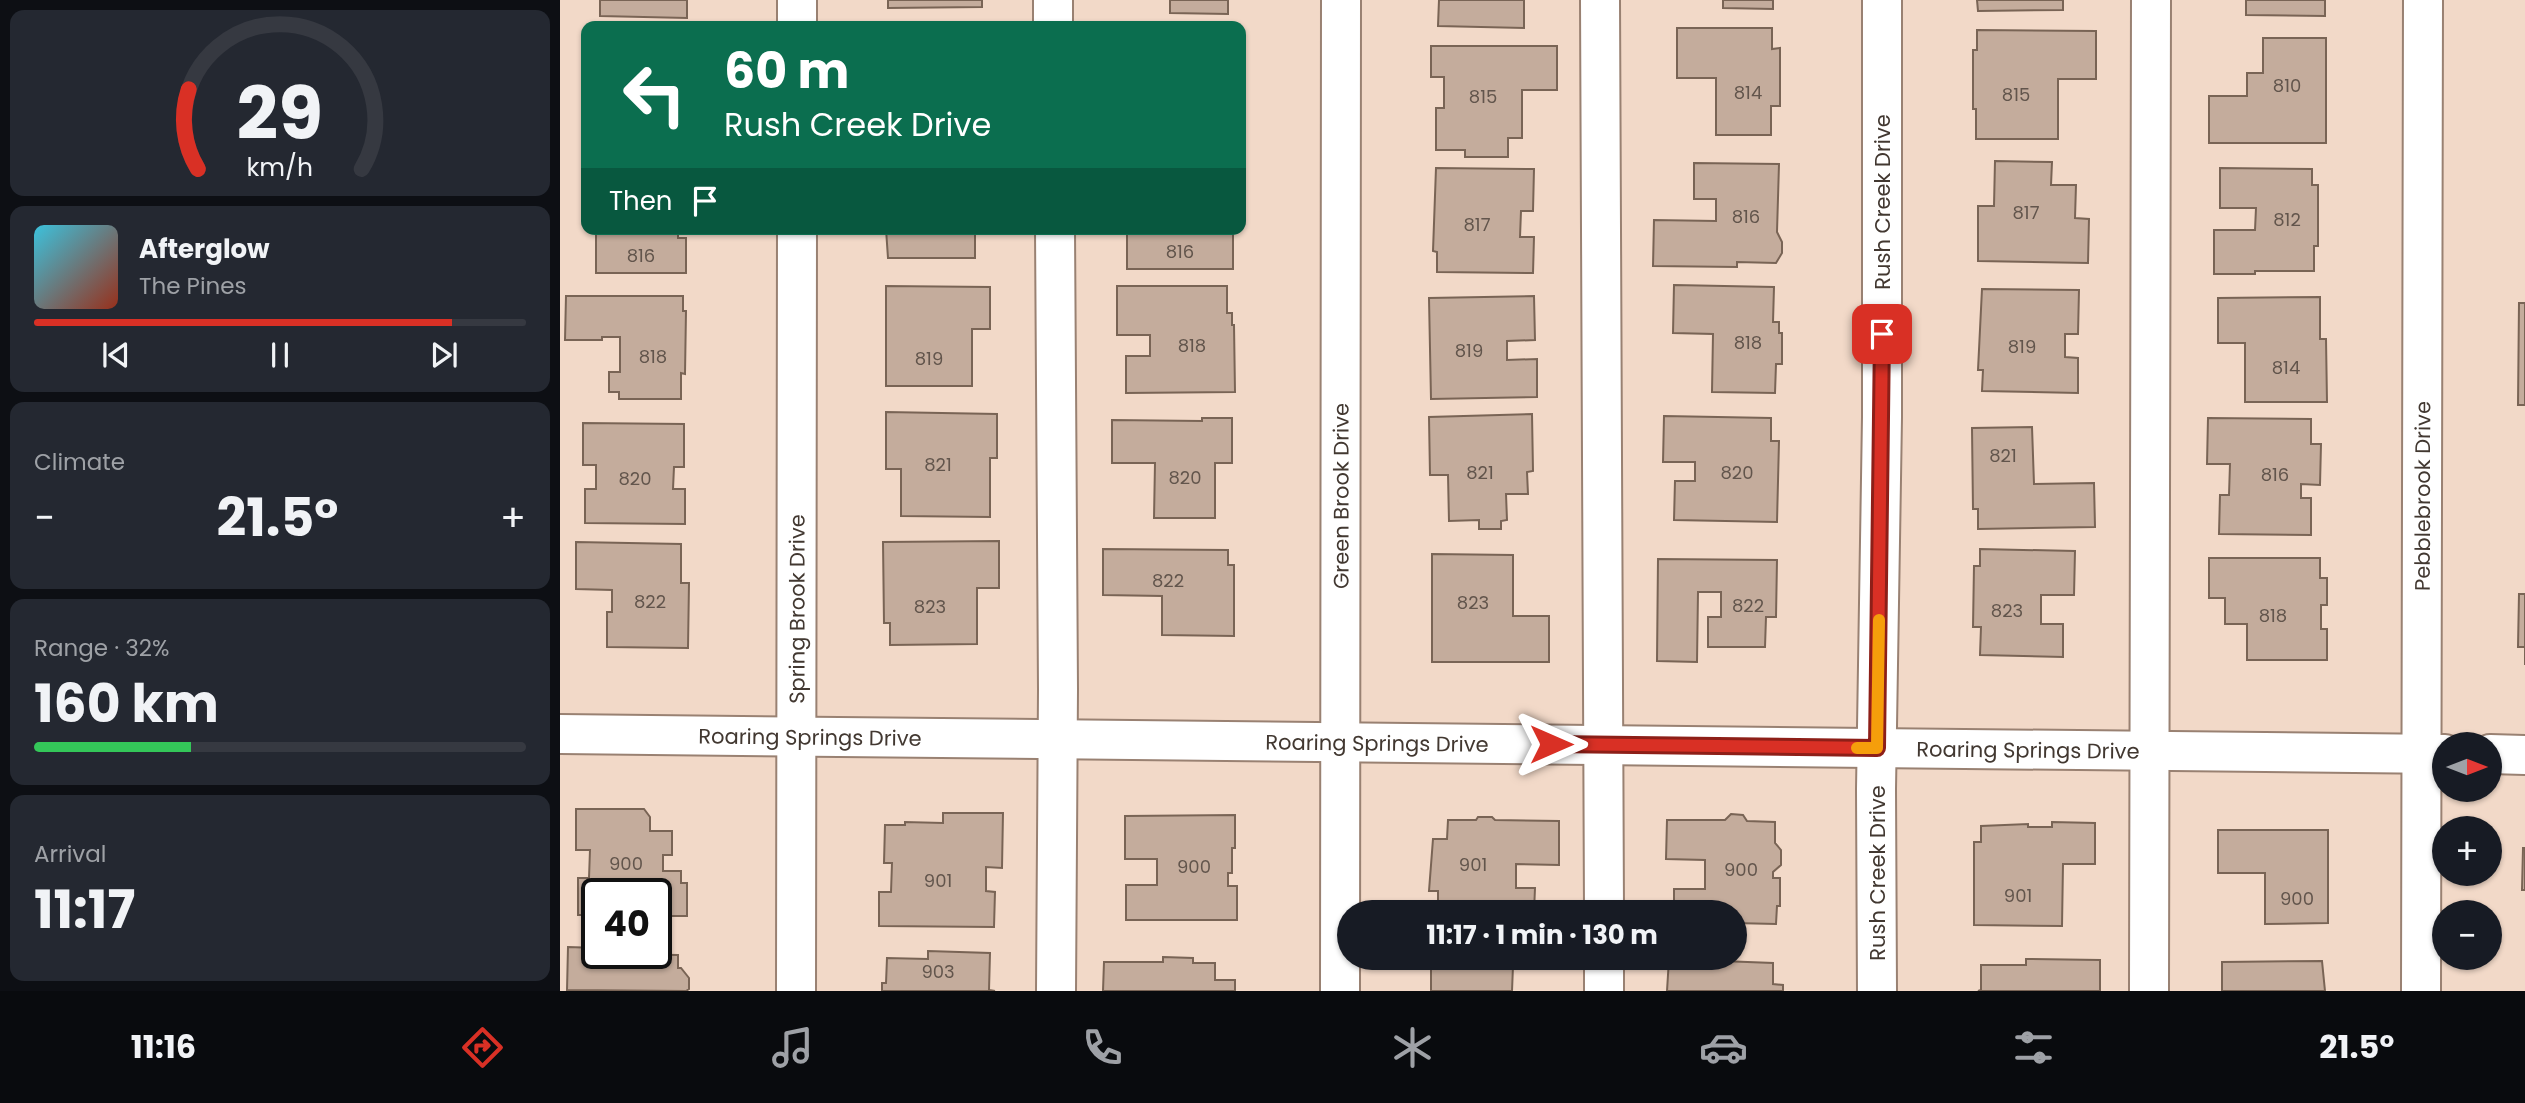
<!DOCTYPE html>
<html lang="en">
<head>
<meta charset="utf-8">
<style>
	body { margin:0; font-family:Poppins,sans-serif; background:#242831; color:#f1f3f6; height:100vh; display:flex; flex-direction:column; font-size:26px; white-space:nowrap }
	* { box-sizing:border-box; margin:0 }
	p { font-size:23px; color:#9ea1a6 }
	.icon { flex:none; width:38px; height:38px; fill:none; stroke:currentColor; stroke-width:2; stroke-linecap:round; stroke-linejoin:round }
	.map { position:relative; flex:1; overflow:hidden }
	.drawer { display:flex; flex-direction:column; gap:10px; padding:10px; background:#0d0f14; width:560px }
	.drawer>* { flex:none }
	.banner { position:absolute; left:21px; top:21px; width:665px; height:214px; border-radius:14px; box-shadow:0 2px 5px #0004; background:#0b6e4f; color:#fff; overflow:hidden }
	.needle { width:46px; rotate:90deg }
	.buttons { position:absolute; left:1872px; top:732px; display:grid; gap:14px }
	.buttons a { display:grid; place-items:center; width:70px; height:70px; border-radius:50%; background:#171b24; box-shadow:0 2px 5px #0004; font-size:35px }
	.speed { position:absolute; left:21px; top:878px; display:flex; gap:14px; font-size:35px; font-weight:700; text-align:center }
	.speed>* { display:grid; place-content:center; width:91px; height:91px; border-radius:50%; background:#171b24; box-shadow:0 2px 5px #0004; line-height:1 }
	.speed .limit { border:4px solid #111; border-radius:10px; background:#fff; color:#111 }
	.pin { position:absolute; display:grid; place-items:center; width:60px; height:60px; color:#fff; margin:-30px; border-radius:14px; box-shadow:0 4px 10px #0006 }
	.me { position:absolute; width:77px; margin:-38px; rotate:90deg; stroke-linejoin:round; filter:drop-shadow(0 0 5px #0008) }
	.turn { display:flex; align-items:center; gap:24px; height:147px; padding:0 28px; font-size:32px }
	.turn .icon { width:91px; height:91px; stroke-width:2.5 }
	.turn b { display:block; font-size:49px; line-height:60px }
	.then { display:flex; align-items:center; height:66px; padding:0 28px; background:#0003; gap:14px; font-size:26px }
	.big { font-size:52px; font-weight:700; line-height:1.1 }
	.drawer .widget { flex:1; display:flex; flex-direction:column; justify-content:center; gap:10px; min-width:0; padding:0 24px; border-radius:14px; background:#242831 }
	.drawer .dial { align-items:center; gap:0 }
	.dial svg { height:182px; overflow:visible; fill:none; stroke:#363941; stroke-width:7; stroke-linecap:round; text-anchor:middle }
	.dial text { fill:#f1f3f6; stroke:none }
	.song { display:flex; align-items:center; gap:21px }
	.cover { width:84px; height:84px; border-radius:10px; background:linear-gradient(135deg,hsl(190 70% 55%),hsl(10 70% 35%)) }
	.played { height:7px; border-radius:4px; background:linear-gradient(90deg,#d93025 85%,#363941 85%) }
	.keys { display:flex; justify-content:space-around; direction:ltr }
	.heat { display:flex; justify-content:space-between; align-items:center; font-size:38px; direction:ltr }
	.charge { height:10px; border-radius:5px; background:linear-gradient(90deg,#34c759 32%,#363941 0) }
	.trip { position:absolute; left:777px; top:900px; width:410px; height:70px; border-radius:35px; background:#171b24; box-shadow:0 2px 5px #0004; font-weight:700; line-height:70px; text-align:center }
	.menu { display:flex; height:112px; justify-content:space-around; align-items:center; background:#090b0e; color:#9ea1a6 }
	.menu .icon { width:49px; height:49px }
	.menu .on { color:#d93025 }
	.menu b { font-size:32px; color:#f1f3f6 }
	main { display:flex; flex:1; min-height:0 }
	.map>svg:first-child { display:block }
</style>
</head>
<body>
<main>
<section class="drawer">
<div class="widget dial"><svg viewBox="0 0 100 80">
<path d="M14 69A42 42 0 1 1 86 69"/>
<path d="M14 69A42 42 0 0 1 10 34" stroke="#d93025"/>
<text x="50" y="56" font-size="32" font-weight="700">29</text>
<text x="50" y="72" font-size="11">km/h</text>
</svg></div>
<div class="widget">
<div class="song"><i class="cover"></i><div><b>Afterglow</b><p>The Pines</p></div></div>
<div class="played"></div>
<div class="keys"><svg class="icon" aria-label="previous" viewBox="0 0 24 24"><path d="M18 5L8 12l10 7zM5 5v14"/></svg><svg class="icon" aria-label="pause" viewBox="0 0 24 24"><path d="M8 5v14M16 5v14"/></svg><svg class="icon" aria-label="next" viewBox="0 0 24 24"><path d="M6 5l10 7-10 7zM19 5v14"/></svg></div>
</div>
<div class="widget"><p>Climate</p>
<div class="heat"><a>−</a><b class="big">21.5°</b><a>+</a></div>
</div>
<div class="widget"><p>Range · 32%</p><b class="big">160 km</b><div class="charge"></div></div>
<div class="widget"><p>Arrival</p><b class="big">11:17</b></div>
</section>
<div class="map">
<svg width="1965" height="991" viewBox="0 0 1965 991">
	<rect width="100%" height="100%" fill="#f2d9c8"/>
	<path fill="#c4ac9c" stroke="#796455" stroke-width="2" d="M40,0H127V18L40,16Z
		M328,0H422V7L328,8Z
		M610,0H668V14L610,13Z
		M879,0H964V28L878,26Z
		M1163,0H1213V9L1163,8Z
		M1417,0H1503V10L1418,11Z
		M1686,0H1765V16L1686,15Z
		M1117,28H1212V49L1220,48V106H1211V135H1156V78H1117Z
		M1417,30L1536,31V79H1498V139H1416V109H1413V50H1417Z
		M1703,38H1766V143H1649V96H1687V73H1703Z
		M871,46H997V90H962V138H948V157H905V150H876V108H884V77H871Z
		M1435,161L1492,162L1491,185H1516L1515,218L1529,219L1528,263L1418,261V206H1434Z
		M1134,163L1219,164L1217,232L1222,242V253L1216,263L1177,262V267L1093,266L1094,220L1156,221V199H1134Z
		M22,168H26V211H22Z
		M876,168L974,169L973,211H961L960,237H974L973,273L877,272V252L873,251Z
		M1660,168L1752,169V185H1758V246H1754V271H1695V274H1654V230H1695L1696,208H1660Z
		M36,229H118V238H126V273H36Z
		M326,229H415V258H328Z
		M592,229H660V232H673V269H567V234H592Z
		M1114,285L1214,287L1213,322H1219V333H1222V364H1216L1215,393L1152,392L1153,334L1113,333Z
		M326,286L430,287V329H412V386H326Z
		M557,286H667V313H672V325H674L675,392L566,393V356H590V335H557Z
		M1422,289L1519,290L1518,334H1505V357L1518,358V393L1422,391L1423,370H1418Z
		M6,296H123V311H126L125,374L121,373V399H59V392H49V372H60V337H42V340H5Z
		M974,296L975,340L947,341V360L977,359V397L871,399L869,298Z
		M1760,297V339H1766L1767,402H1685V343H1658V298Z
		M1959,303H1965V405H1958Z
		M326,412L437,414V458H430V517L341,516V469H326Z
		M972,414L973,471L967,472L968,494H946L947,520L941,521V529H919V520L889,521L888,475H870L869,417Z
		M1104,416L1211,418V441H1219L1217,522L1114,520L1115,481H1135V462H1103Z
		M642,418H672V463H655V518H594L595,463H552V420L642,421Z
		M1648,418L1751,419V444H1761L1760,485L1741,484V498H1751V535L1659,534L1660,495H1669L1670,464H1647Z
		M23,423L124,424V467H114L113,489H125V524L25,523V489H36V465H23Z
		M1472,427L1474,484L1534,483L1535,527L1418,529V509H1413L1412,428Z
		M439,541V588H417V644L330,645V623H324L323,542Z
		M16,542L121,544V583H129L128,648L47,647V612H52V590L16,589Z
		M543,549L668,550V565H674V636L602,635V596L543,595Z
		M1420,549L1515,551L1514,595H1481V624H1503V657L1420,655L1421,627H1413L1414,566H1420Z
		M872,554L953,555V616H989V662H872Z
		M1649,558H1760V578H1767V605H1761V629H1767V660H1687V624H1665V598H1649Z
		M1098,559L1217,560L1216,617H1206L1205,647H1148V617H1161V592H1138L1137,662L1097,661Z
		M1959,594H1965V665V647H1958Z
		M16,809H84L90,817V831H112V855H103V871H121V883H127V916H96V894H37V915H18V878H29L30,850H16Z
		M383,813H443L442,868L426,867V891L435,892L434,927L319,926V892H331L332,863H324L325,825H345V822L383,823Z
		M1171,814L1183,815L1187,821L1215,822V843L1221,850V865L1213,872V878H1220V906H1217L1216,924L1174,923V912H1114V889H1145V860L1106,859L1107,820H1165Z
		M675,815V848H672V873H668V886H677V920H566V885H597V859H565V816Z
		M918,817H932L935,820L999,821V865L956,864V888H975L974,912H878V891H869L873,839H887L888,820H916Z
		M1492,822L1535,823V864H1503L1502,926L1414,925V842H1421V826L1468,824V827H1492Z
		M1658,830H1768V923L1705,924V873H1658Z
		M1963,848H1965V890H1962Z
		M8,947L37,948V954L118,955V968H121L129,978V989L126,991L7,990Z
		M368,951L430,953L429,990L435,991H322V983H326L327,958L368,959Z
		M603,957L633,958V963H655V980H675V991H543L544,962H603Z
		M1109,959L1213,963V984L1223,985V991H1107Z
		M1466,959L1540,960V991H1418L1421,990V965H1466Z
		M1762,961L1765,991H1662V962Z
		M871,965L953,966L952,991H871Z"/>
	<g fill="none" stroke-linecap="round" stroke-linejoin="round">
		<defs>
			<g id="minor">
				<path d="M493,0V26"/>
				<path d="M1040,0L1044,912"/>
				<path d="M237,26V0"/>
				<path d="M495,229L498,689L496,991"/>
				<path id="s1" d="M0,734L1885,754"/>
				<path d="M1930,754L1965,755"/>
				<path id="s2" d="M236,991L237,229"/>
				<path id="s3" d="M780,991L781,0"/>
				<path d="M1044,991V957"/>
				<path d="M1317,991L1316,789L1322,417V0"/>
				<path d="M1589,991L1591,0"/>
				<path id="s4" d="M1861,991L1863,0"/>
			</g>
		</defs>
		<use href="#minor" stroke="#998172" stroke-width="42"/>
		<use href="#minor" stroke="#fff" stroke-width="38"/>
	</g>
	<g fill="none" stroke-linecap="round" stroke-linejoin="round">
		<defs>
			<path id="route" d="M991,744L1317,748L1322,334"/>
		</defs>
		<use href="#route" stroke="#8d1f18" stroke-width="18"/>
		<use href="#route" stroke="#d93025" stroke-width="12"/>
		<path stroke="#f59e0b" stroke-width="12" d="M1297,748H1317L1319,620"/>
	</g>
	<g text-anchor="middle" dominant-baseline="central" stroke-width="5" stroke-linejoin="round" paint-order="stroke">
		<g font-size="18" fill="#62554c">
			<text x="1727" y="85">810</text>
			<text x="1188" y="92">814</text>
			<text x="1456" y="94">815</text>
			<text x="923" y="96">815</text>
			<text x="1466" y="212">817</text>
			<text x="1186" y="216">816</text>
			<text x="1727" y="219">812</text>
			<text x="917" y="224">817</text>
			<text x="620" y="251">816</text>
			<text x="81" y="255">816</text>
			<text x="1188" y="342">818</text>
			<text x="632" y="345">818</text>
			<text x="1462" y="346">819</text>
			<text x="909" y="350">819</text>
			<text x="93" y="356">818</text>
			<text x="369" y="358">819</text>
			<text x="1726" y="367">814</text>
			<text x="1443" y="455">821</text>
			<text x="378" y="464">821</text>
			<text x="920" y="472">821</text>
			<text x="1177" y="472">820</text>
			<text x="1715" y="474">816</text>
			<text x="625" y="477">820</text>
			<text x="75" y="478">820</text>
			<text x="608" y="580">822</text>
			<text x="90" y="601">822</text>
			<text x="913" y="602">823</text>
			<text x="1188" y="605">822</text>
			<text x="370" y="606">823</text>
			<text x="1447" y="610">823</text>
			<text x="1713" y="615">818</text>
			<text x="66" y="863">900</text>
			<text x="913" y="864">901</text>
			<text x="634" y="866">900</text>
			<text x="1181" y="869">900</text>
			<text x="378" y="880">901</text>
			<text x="1458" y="895">901</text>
			<text x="1737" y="898">900</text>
			<text x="378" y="971">903</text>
		</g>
		<g font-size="21" fill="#423831" stroke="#fff">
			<text transform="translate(1322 202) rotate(-90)">Rush Creek Drive</text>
			<text stroke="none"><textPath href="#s4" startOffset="495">Pebblebrook Drive</textPath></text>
			<text stroke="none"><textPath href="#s3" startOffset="495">Green Brook Drive</textPath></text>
			<text stroke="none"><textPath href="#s2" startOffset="382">Spring Brook Drive</textPath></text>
			<text stroke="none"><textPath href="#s1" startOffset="250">Roaring Springs Drive</textPath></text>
			<text stroke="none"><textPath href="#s1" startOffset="817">Roaring Springs Drive</textPath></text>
			<text stroke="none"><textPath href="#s1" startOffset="1468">Roaring Springs Drive</textPath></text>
			<text transform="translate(1317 873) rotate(-90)">Rush Creek Drive</text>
		</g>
	</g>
</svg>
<div class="buttons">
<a><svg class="needle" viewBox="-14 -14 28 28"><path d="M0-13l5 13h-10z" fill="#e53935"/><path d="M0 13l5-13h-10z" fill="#9ea1a6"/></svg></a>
<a>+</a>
<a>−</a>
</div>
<div class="speed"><div class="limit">40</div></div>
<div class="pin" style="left:1322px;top:334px;background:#d93025"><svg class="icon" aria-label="arrive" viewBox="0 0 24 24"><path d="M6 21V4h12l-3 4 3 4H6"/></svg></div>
<svg class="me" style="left:991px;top:744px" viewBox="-20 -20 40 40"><path d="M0-17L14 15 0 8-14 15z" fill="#d93025" stroke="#fff" stroke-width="4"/></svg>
<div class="trip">11:17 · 1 min · 130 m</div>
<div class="banner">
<div class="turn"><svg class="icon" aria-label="left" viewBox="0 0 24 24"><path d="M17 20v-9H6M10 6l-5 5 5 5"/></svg><div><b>60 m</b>Rush Creek Drive</div></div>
<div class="then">Then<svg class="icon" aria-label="arrive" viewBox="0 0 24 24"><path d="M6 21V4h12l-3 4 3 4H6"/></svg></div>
</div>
</div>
</main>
<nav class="menu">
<b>11:16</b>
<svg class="icon on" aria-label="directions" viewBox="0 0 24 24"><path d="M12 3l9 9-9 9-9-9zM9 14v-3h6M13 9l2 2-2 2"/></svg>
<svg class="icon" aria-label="music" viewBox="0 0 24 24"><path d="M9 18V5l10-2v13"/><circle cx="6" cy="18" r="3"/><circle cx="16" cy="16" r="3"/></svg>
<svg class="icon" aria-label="phone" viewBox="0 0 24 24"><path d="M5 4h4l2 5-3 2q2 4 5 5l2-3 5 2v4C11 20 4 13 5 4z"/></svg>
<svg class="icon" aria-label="climate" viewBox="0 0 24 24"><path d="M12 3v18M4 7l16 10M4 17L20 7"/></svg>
<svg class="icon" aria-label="car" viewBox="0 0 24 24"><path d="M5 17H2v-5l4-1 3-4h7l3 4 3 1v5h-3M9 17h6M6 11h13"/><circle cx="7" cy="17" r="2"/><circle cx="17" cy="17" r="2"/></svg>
<svg class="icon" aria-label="filters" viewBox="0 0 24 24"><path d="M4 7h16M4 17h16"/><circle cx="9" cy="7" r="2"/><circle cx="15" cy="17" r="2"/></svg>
<b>21.5°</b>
</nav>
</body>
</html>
